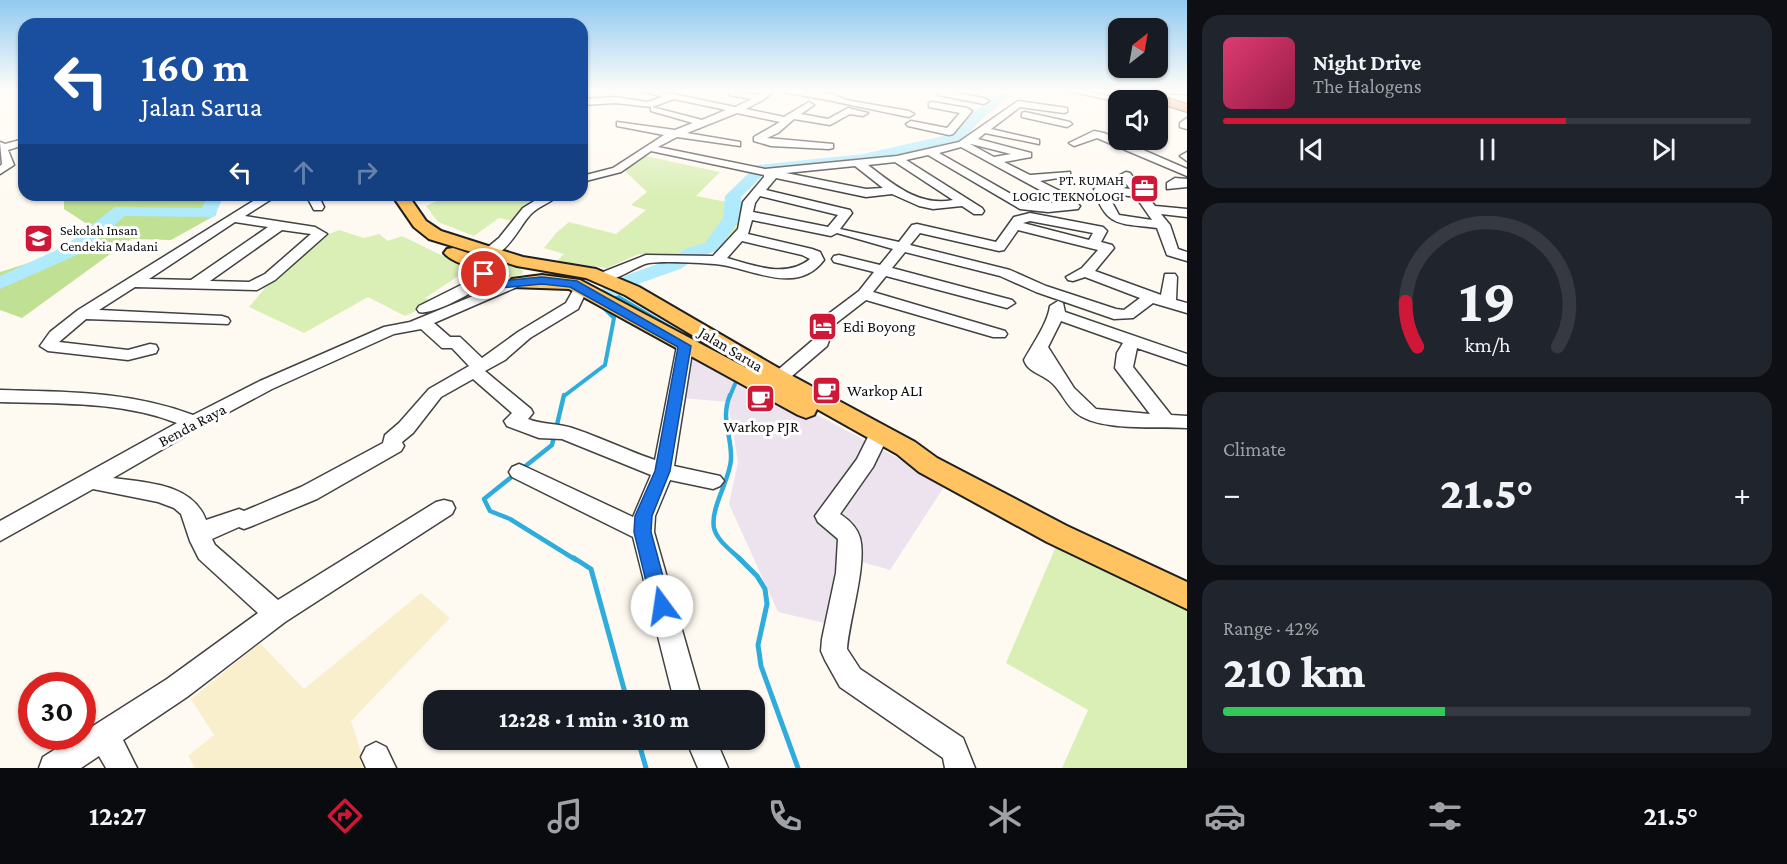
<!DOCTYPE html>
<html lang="en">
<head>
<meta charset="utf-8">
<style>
	body { margin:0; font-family:"Crimson Pro",serif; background:#20242c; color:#f1f3f6; height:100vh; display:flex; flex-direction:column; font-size:22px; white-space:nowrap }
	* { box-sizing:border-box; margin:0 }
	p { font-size:20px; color:#9ea1a6 }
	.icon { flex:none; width:33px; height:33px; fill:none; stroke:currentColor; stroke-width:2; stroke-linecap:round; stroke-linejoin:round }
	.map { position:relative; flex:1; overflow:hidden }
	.panel { display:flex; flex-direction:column; gap:15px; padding:15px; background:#0d0f14; width:600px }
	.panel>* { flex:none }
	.guide { position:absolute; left:18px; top:18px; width:570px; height:183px; border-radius:18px; box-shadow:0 2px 4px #0004; background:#1a4fa0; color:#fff; overflow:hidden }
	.needle { width:39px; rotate:31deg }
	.buttons { position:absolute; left:1108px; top:18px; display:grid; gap:12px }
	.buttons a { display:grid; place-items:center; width:60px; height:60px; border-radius:12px; background:#171b24; box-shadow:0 2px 4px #0004; font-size:30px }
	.speed { position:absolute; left:18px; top:672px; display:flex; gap:12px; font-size:30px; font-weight:700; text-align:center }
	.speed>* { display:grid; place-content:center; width:78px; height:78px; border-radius:50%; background:#171b24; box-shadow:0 2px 4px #0004; line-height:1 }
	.speed .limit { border:9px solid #d22; background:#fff; color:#111 }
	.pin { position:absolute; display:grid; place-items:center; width:51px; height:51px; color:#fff; margin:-26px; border:3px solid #fff; border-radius:50%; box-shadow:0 2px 6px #0007 }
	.me { position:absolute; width:66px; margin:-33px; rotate:346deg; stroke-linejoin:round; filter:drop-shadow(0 0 4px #0008) }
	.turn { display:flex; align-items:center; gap:21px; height:126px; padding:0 24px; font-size:27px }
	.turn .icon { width:78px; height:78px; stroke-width:2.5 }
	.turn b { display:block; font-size:42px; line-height:51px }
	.lanes { display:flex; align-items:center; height:57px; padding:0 24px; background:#0003; justify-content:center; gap:30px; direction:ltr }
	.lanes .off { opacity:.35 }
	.big { font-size:45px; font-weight:800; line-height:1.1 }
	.panel .card { flex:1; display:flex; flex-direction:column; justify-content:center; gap:9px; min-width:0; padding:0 21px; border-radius:18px; background:#20242c }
	.panel .dial { align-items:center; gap:0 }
	.dial svg { height:156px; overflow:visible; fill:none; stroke:#363941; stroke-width:7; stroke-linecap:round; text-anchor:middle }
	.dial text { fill:#f1f3f6; stroke:none }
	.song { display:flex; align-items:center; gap:18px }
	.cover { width:72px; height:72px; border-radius:9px; background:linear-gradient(135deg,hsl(340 70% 55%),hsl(340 70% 35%)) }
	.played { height:6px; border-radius:3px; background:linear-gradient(90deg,#cf1737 65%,#363941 65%) }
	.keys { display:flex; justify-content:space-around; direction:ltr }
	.heat { display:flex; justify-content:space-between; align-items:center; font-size:33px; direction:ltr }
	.charge { height:9px; border-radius:4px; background:linear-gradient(90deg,#34c759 42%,#363941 0) }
	.trip { position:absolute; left:423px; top:690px; width:342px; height:60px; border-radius:18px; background:#171b24; box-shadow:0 2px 4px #0004; font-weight:800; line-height:60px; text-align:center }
	.dock { display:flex; height:96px; justify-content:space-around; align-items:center; background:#090b0e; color:#9ea1a6 }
	.dock .icon { width:42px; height:42px }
	.dock .current { color:#cf1737 }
	.dock b { font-size:27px; color:#f1f3f6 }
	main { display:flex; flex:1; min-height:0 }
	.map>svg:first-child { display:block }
</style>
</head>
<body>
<main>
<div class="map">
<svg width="1187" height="768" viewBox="0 0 1187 768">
	<rect width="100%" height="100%" fill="#fffaf1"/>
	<path fill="#ece3ee" d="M684,343L946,484L890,570L862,562L845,628L778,612L729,504L738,462L728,402L682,398Z"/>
	<path fill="#f9efcd" d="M421,593L450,618L351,721L366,768H195L188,756L214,735L191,699L260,643L304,689Z"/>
	<path fill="#daefb6" d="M641,155L720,172L696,196L747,206L750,222L717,249L684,256L639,254L607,268L578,264L555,263L564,254L544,248L556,233L569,222L616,234L646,210L631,205L647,192L621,167Z
		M451,195H536L541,200L516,222L499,218L474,236L438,222L426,206Z
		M339,230L364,238L379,234L388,241L402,236L441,255L472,267L425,298L435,302L405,316L368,297L304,333L249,307L265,288L329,234Z
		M505,266H517L523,271L522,274L507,280L496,276V270Z
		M1060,537L1187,598V768H1062L1088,710L1006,663Z"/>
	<path fill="#c0e193" d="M64,195H220L216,215L171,240L131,239L22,318L0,310V272L69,250L87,224L64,209Z"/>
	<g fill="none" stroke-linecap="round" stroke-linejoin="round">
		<path stroke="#2eaddc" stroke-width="4" d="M607,298L610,292L676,331
			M564,396L605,365L614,318L604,308L605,305
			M730,396L735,384"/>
		<path stroke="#2eaddc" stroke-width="4.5" d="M730,395C720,420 732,435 731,459C730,480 710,508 714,528C717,541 732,551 741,560
			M556,429L564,395
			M523,468L552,445L554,436
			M514,475L484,499L490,511L510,519L576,560"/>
		<path stroke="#2eaddc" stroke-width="5" d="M574,558L591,569L627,700
			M739,558L757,576L765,589L767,604L758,645L761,666L798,768
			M638,740L646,768"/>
		<path fill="#afeafd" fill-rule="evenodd" d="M1004,90H1017L981,120L962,140L863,162L766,172L741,197V218L717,251L701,256L680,269L641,283L617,296H603L600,292L603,288L627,275L666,261L687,248L705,243L723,218L725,196L757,165L863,154L952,134L971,114Z
			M208,195H224L214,217L125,216L79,254L0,289V276L65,246L115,207L202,208Z"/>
		<defs>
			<path id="minor" d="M638,90H654L735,107L752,99L729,95V91L758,95L765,90H775L763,100L746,109L784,117L809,102L814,105L801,114L828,119L848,108L868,113L863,116L850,114L830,125L794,119L778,133L767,138L833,144V148L829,149L771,146L754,141V137L780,122L737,113L687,133L740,142V146L677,137L658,147L765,169L897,156L959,142L1018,101L1067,108V112L1064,113L1020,107L991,129L1039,140V144L985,133L978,139L1031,153V157L1004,162L1030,175L1070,172V176L1040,181L1070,196L1080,206L1078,209L1048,212L1020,209L928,155L906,160L982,208L984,211L982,214H974L962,206L933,209L919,206L892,194L866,197L776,178L766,190L850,210L852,213L840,229L899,242L912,225L917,224L996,242L1014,217L1030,213L1103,227L1107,231L1101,242L1112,245L1114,248L1095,271L1161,295L1165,274H1175L1177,277L1176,300L1187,303V313L1153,303L1133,318L1114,319L1036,292L1000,276L905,252L892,268L1012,300L1015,303L1007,308L886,276L873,292L1005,331L1007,334L1005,337H993L866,300L835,324L827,346L785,382H773L770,378L773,374L813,340L816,328L823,318L859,291L874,272L834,262L832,259L834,256L839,255L880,265L893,249L837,233L831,236L752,220L748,234L812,249L820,252L824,260C796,297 750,267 715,264C700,263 658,260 645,264C631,269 613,284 598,280L596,277L598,274L646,255L713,256L738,229L743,202L764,177V175L651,151L621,172L582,182V176L613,168L664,135L617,126V122L675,130L693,123L651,111V107L616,103L582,105V99L616,97L647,102L663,97ZM674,99L726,110L702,120L652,107ZM970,144H971L1011,154L994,157ZM961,147L1062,202L1063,203H1027L939,153ZM895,162L953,200C919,207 893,184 868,165ZM855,166L883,188L866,189L786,173ZM760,196L838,215L828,227L753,212L755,203ZM1030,221L1093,233L1089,240L1023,223ZM1018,230L1098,250L1082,268L1066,277L1068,280L1073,281L1085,277L1140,298L1124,310L1116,309L1046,286L1010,270L910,245L920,233L999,251L1004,250ZM742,241L802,255L810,259C786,279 753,265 727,258Z
				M783,90H804L833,94L846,100L909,111L914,114L909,117C868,109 828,99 787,93Z
				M941,90L984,98L989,101L984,104L938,95V91Z
				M1064,90H1081L1126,100L1119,102Z
				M1162,90H1187V94L1166,93Z
				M932,102L967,108L972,111L953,134L949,135L908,126L906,124L911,121L947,128L960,113L929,107V103Z
				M1025,112L1070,122L1072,124L1067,127L1022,117V113Z
				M1187,118V129L1180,127V123Z
				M1094,131L1104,133L1187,169V176L1097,138L1074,146L1069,143Z
				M24,139V145L8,150L14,165L0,174V166L2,164L0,142L5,144Z
				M1187,152V161L1180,156Z
				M1126,172L1130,173L1155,206L1187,209V217L1161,214L1170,225L1178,249L1187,252V261L1167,255L1157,228C1122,223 1106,229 1094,189L1100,185L1130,189L1120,175ZM1107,193L1136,197L1152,220L1119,215Z
				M1175,178L1187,179V187L1167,189V183Z
				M263,195H278L245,216L315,227L327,234L275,280L257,290L135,287L99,310L222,316L228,318L230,321L228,324L86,319L59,342L128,350L150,344L156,345L158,349L156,353L128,360L48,351L40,346L50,332L78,310ZM235,222L268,227L191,280L149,279ZM282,230L311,234L265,274L249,282L210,281Z
				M306,195H318L324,207L322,210H314Z
				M544,195H558C551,203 539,206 531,214C519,226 506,260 484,255L482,252L499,238L523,208Z
				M485,273L492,277C483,288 433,316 419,312L417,309L419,306Z
				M512,280L519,284L517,287L434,323L450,337H460L482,358L518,332L566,303L576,285H586L588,288L578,309L530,338L505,360L485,371L531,409L533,413L528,419C543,425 559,423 575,429C602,438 628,451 655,460L677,346L685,341L693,346L674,466L720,476L724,481L720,486L713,489L670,480L655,516L654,532L702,700H674L633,537L512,477L509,472L512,467L519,464L526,467L633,517L651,475L562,439L539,438L507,426L504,421L512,413L473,379L441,397L413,433L402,442L404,446L401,451L317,499L252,526L244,529L239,527L212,539L215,545L278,600L436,502L444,500L452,502L455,508L452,514L285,622L187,697L123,740L137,768H106L99,756L81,768H39L43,757L76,736H82V733L167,679L258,613L199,559L190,541L181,514L174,508L158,502L93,489L0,541V521L177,423C120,401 60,404 0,402V390C67,392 129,391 193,415L260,381L384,327L410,322ZM421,329L442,348H452L469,366L429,389L399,423L385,435L383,443L301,487L244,511L239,509L206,520C192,483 147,483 113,478L201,427L272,389L394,334Z
				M1058,301L1063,303L1065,312L1187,354V365L1137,348L1133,367L1171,415L1187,416V428C1157,426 1097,432 1075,412C1065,403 1061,391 1052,383C1043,374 1028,373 1024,360C1032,345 1048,323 1050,306ZM1061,321L1123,343L1117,353L1115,368L1150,414L1096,409L1074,388L1048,347Z
				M879,427L886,429L889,434L873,467L840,514C849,520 857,527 860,538C867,565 849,620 847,649L860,669L963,738L975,768H945L943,758L840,687L825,660L821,651L822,639L836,573L838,539L818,522L815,516L857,459L872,429Z
				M686,740H716L728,768H698Z
				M376,742L386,747L396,768H366L361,757L366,747Z"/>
			<path id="major" d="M392,195H408L426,221L441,231L523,257L596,269L639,287L787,373L915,442L937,458L1067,526L1187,582V609L1047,542L919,472L897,454L817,409L814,415L806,418L798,415L569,289L512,287L510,283L512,279L542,275L580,280L754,372L625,295L586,278L517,266L429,239L414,227Z
				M453,248L483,258L494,270L491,274H479C469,264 452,263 444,253L447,249Z"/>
			<path id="highway" d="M1123,90H1142L1187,104V112L1158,103V100H1150L1125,93Z"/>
		</defs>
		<use href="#minor" stroke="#424242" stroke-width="3"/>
		<use href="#major" stroke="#202020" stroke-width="4"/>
		<use href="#highway" stroke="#202020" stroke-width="2"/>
		<use href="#minor" fill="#fff" fill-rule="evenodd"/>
		<use href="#major" fill="#ffc461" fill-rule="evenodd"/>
		<use href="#highway" fill="#ff894f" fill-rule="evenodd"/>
	</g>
	<linearGradient id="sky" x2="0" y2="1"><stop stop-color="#91caf0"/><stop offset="0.46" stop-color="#fffdf9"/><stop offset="1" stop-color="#fffdf9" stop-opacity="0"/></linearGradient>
	<rect width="1187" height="197" fill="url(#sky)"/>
	<path fill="#1a73e8" stroke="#114b97" stroke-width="1.5" d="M484,271L500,281L542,277L577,281L691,346L670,471L652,516L651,532L671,606L668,612L662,614L655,612L652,606L634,532L635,516L655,471L678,347L570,287L542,284L499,288L484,283L478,274Z"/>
	<defs>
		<symbol id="office-square" viewBox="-11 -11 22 22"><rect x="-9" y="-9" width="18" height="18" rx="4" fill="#cf1737" stroke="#fff"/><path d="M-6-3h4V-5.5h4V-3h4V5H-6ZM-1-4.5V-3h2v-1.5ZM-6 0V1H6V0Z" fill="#fff"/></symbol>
		<symbol id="school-square" viewBox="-11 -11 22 22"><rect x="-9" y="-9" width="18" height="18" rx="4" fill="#cf1737" stroke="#fff"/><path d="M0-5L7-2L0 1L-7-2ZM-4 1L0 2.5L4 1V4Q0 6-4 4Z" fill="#fff"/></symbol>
		<symbol id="hotel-square" viewBox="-11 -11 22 22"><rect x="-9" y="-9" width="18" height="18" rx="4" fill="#cf1737" stroke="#fff"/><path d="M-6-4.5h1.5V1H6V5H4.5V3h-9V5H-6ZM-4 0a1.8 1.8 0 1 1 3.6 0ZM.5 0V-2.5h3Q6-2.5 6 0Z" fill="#fff"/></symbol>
		<symbol id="cafe-square" viewBox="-11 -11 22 22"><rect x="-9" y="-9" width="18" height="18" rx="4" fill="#cf1737" stroke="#fff"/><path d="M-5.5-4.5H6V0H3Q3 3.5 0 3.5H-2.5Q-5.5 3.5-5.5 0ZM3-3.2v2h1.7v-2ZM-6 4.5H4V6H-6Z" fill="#fff"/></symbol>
	</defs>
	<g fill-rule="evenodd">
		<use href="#office-square" x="1128" y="172" width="33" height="33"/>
		<use href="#school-square" x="22" y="222" width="33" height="33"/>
		<use href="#hotel-square" x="806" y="310" width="33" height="33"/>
		<use href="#cafe-square" x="810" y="374" width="33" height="33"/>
		<use href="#cafe-square" x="744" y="382" width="33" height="33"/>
	</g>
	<g text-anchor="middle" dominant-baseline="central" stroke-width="6" stroke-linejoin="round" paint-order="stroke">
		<g font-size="14" fill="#0f0f0f" stroke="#fff" text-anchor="end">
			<text x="1124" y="180">PT. RUMAH<tspan x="1124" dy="16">LOGIC TEKNOLOGI</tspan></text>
			<text x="60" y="230" text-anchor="start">Sekolah Insan<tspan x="60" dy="16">Cendekia Madani</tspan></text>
		</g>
		<g font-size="16" fill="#0f0f0f" stroke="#fff" text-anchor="start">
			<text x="843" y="326">Edi Boyong</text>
			<text x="847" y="390">Warkop ALI</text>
			<text x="761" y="426" text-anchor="middle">Warkop PJR</text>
		</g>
		<g font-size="16" fill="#0f0f0f" stroke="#fff">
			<text transform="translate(731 349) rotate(31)">Jalan Sarua</text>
			<text transform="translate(192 425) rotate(-28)">Benda Raya</text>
		</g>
	</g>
</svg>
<div class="buttons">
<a><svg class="needle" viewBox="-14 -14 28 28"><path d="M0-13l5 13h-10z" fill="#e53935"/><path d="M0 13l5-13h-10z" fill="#9ea1a6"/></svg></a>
<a><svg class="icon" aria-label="sound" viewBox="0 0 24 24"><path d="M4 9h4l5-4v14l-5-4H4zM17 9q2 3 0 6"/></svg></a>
</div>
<div class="speed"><div class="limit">30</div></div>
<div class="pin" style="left:484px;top:274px;background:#d93025"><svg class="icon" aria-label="arrive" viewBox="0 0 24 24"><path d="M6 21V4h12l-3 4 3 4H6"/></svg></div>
<svg class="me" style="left:662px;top:606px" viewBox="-20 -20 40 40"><circle r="19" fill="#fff"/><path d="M0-13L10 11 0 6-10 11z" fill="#1a73e8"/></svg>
<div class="trip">12:28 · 1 min · 310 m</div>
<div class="guide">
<div class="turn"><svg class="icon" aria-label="left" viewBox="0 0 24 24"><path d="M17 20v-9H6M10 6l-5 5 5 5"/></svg><div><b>160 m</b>Jalan Sarua</div></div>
<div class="lanes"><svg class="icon" aria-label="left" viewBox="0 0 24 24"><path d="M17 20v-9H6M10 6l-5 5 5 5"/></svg><svg class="icon off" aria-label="ahead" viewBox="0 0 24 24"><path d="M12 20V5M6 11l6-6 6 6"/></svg><svg class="icon off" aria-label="right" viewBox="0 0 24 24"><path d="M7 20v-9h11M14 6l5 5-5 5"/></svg></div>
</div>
</div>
<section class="panel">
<div class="card">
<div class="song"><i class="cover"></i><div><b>Night Drive</b><p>The Halogens</p></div></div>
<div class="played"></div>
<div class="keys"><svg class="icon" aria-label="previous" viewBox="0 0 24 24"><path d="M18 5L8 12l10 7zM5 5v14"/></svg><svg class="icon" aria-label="pause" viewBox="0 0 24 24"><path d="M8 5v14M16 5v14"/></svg><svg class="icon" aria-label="next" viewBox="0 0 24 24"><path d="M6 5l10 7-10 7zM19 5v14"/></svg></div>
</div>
<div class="card dial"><svg viewBox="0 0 100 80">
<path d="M14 69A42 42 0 1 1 86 69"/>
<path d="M14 69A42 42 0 0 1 8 46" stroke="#cf1737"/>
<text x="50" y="56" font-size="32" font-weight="700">19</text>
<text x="50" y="72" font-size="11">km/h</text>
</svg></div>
<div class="card"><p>Climate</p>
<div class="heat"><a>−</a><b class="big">21.5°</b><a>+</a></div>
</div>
<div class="card"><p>Range · 42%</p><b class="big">210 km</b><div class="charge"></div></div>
</section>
</main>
<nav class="dock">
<b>12:27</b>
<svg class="icon current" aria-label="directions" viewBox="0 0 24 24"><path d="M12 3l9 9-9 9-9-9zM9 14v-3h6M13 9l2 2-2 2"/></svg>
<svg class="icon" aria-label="music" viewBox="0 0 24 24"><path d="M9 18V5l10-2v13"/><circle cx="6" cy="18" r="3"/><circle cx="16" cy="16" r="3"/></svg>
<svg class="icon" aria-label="phone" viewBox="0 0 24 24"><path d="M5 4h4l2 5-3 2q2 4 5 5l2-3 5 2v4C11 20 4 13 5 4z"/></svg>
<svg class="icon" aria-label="climate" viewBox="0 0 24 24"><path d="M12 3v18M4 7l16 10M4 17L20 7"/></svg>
<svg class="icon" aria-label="car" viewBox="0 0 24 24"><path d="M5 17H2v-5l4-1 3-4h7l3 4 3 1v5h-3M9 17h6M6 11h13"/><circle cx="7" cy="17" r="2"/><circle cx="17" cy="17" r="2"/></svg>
<svg class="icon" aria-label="filters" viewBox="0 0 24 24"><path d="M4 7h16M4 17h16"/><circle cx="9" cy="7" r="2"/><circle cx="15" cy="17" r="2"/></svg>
<b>21.5°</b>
</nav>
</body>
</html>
